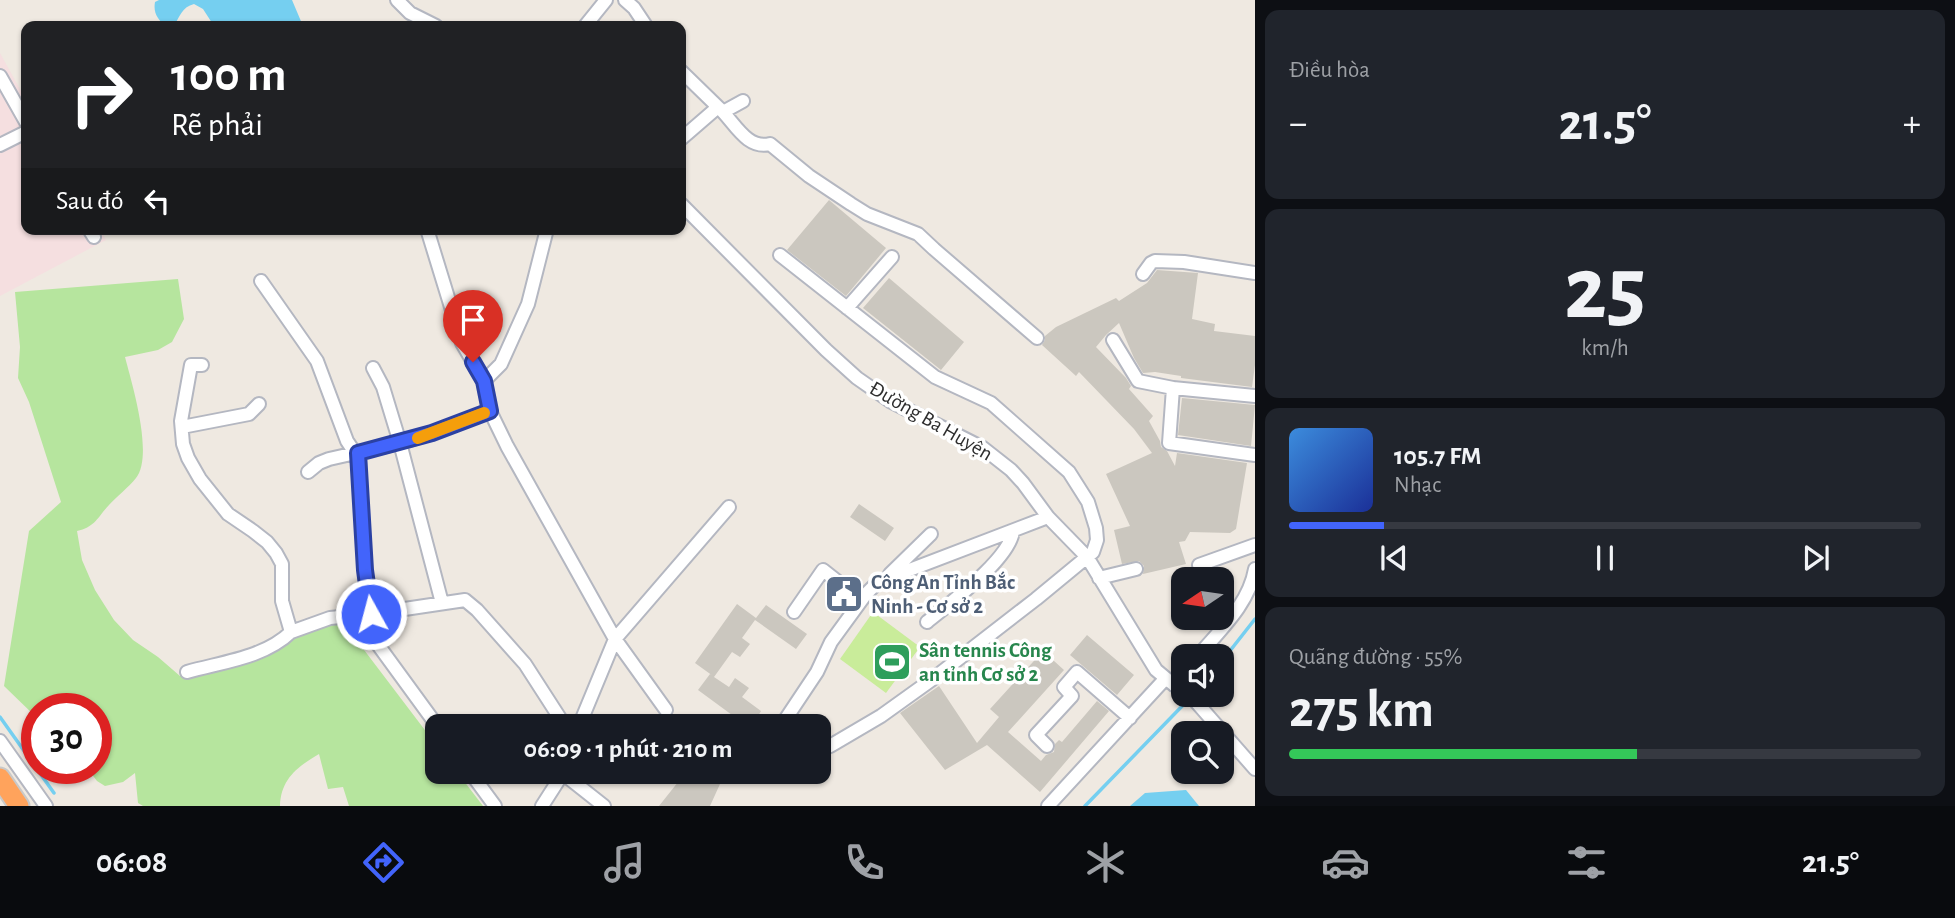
<!DOCTYPE html>
<html lang="vi">
<head>
<meta charset="utf-8">
<style>
	body { margin:0; font-family:"Alegreya Sans",sans-serif; background:#20242c; color:#f1f3f6; height:100vh; display:flex; flex-direction:column; font-size:26px; white-space:nowrap }
	* { box-sizing:border-box; margin:0 }
	p { font-size:23px; color:#9ea1a6 }
	.icon { flex:none; width:38px; height:38px; fill:none; stroke:currentColor; stroke-width:2; stroke-linecap:round; stroke-linejoin:round }
	.map { position:relative; flex:1; overflow:hidden }
	.details { display:flex; flex-direction:column; gap:10px; padding:10px; background:#0d0f14; width:700px }
	.details>* { flex:none }
	.top-card { position:absolute; left:21px; top:21px; width:665px; height:214px; border-radius:14px; box-shadow:0 2px 5px #0004; background:#202124; color:#fff; overflow:hidden }
	.needle { width:46px; rotate:257deg }
	.controls { position:absolute; left:1171px; top:567px; display:grid; gap:14px }
	.controls a { display:grid; place-items:center; width:63px; height:63px; border-radius:14px; background:#171b24; box-shadow:0 2px 5px #0004; font-size:35px }
	.speed { position:absolute; left:21px; top:693px; display:flex; gap:14px; font-size:35px; font-weight:700; text-align:center }
	.speed>* { display:grid; place-content:center; width:91px; height:91px; border-radius:50%; background:#171b24; box-shadow:0 2px 5px #0004; line-height:1 }
	.speed .limit { border:10px solid #d22; background:#fff; color:#111 }
	.pin { position:absolute; display:grid; place-items:center; width:60px; height:60px; color:#fff; margin:-72px -30px; border-radius:50% 50% 50% 0; rotate:-45deg; box-shadow:0 0 7px #0007 }
	.pin .icon { rotate:45deg }
	.me { position:absolute; width:77px; margin:-38px; rotate:353deg; stroke-linejoin:round; filter:drop-shadow(0 0 5px #0008) }
	.turn { display:flex; align-items:center; gap:24px; height:147px; padding:0 35px; font-size:32px }
	.turn .icon { width:91px; height:91px; stroke-width:2.5 }
	.turn b { display:block; font-size:49px; line-height:60px }
	.then { display:flex; align-items:center; height:66px; padding:0 35px; background:#0003; gap:14px; font-size:26px }
	.big { font-size:52px; font-weight:700; line-height:1.1 }
	.details .widget { flex:1; display:flex; flex-direction:column; justify-content:center; gap:10px; min-width:0; padding:0 24px; border-radius:14px; background:#20242c }
	.details .dial { align-items:center; gap:0 }
	.dial b { font-size:91px; line-height:1 }
	.song { display:flex; align-items:center; gap:21px }
	.cover { width:84px; height:84px; border-radius:10px; background:linear-gradient(135deg,hsl(210 70% 55%),hsl(230 70% 35%)) }
	.played { height:7px; border-radius:4px; background:linear-gradient(90deg,#4264fb 15%,#363941 15%) }
	.keys { display:flex; justify-content:space-around; direction:ltr }
	.heat { display:flex; justify-content:space-between; align-items:center; font-size:38px; direction:ltr }
	.charge { height:10px; border-radius:5px; background:linear-gradient(90deg,#34c759 55%,#363941 0) }
	.trip { position:absolute; left:425px; top:714px; width:406px; height:70px; border-radius:14px; background:#171b24; box-shadow:0 2px 5px #0004; font-weight:700; line-height:70px; text-align:center }
	.dock { display:flex; height:112px; justify-content:space-around; align-items:center; background:#090b0e; color:#9ea1a6 }
	.dock .icon { width:49px; height:49px }
	.dock .current { color:#4264fb }
	.dock b { font-size:32px; color:#f1f3f6 }
	main { display:flex; flex:1; min-height:0 }
	.map>svg:first-child { display:block }
</style>
</head>
<body>
<main>
<div class="map">
<svg width="1255" height="806" viewBox="0 0 1255 806">
	<rect width="100%" height="100%" fill="#efe9e1"/>
	<path fill="#f5dfe0" d="M0,53L26,100V229H100L106,240L0,296Z"/>
	<path fill="#b6e59e" d="M178,279L184,319L172,342L158,350L125,357C132,384 154,455 136,478C128,488 117,496 109,505C97,518 95,527 77,531L82,560L95,590L114,620L133,640L158,657L180,676L242,663L294,635L340,623L355,638L437,746L438,772H457L483,806H349L343,787L328,789L319,754C297,767 281,779 280,806H143L138,803L135,773L123,782L105,786L97,781L87,768H96V709H37V718L4,686L29,531L61,502L29,402L18,378L20,347L15,292Z"/>
	<path fill="#c9ec9a" d="M873,612L920,647L886,693L840,659Z"/>
	<path fill="#75cff0" d="M159,0H292L303,26H214L203,9L194,4C182,7 180,16 174,26H165C158,19 153,13 155,2Z
		M1186,790L1199,806H1130L1145,793Z"/>
	<g fill="none" stroke-linecap="round" stroke-linejoin="round">
		<path stroke="#75cff0" stroke-width="3.5" d="M1222,661L1255,619
			M0,717L54,793
			M1085,806L1189,699"/>
	</g>
	<path fill="#cbc7bf" d="M829,200L886,248L846,296L787,250Z
		M1157,270L1198,273L1192,319L1215,324L1214,331L1255,336V365L1252,387L1181,378V376L1155,372L1143,373L1134,358L1119,323L1106,335L1096,347L1126,378L1131,386L1129,389L1153,416L1149,421L1160,441L1161,447L1167,451L1175,466L1177,453L1247,463L1236,529L1230,533L1190,532L1185,541L1179,542L1186,564L1143,574L1144,566L1139,561L1122,564L1114,530L1130,526L1106,474L1152,453L1134,429L1079,372L1076,376L1042,345L1045,340V336L1056,327L1116,298L1119,301L1147,283Z
		M889,278L964,342L941,370L863,308Z
		M1182,398L1255,405L1251,446L1178,435Z
		M859,504L894,528L885,541L850,517Z
		M737,604L756,618L766,605L807,634L796,649L755,620L742,638L750,644L740,657L732,652L714,677L729,687L735,678L749,688L742,697L761,711L757,718L769,726H747L698,690L710,674L713,676L695,663Z
		M1087,635L1134,675L1117,695L1070,655Z
		M1043,651L1064,670L1008,732L1041,761L1046,755L1054,752L1055,744L1059,740L1062,742L1097,701L1109,711L1040,792L987,745L945,770L900,713L939,686L977,743L999,717L990,709Z
		M686,772H699L720,784L710,806H659Z"/>
	<g fill="none" stroke-linecap="round" stroke-linejoin="round">
		<defs>
			<path id="minor" d="M397,0L410,13L436,26
				M625,0L634,8L646,26
				M585,26L606,0
				M681,71L718,107L681,139
				M0,76L26,122
				M718,107C734,121 746,150 770,144L809,176L851,204L867,214L918,234L934,249L1037,338
				M723,112L743,101
				M0,145L26,132
				M681,204L826,350L857,378L890,401L983,448L1011,470L1023,483L1048,517L1087,557L1156,670L1174,685L1183,689
				M89,229L94,237
				M427,229L462,343L484,381
				M547,229L528,304L501,364L484,381L490,411L507,446L615,639L579,726
				M780,255L935,377L991,403L1069,472L1088,502L1096,528L1097,540L1093,552L1036,599L934,678L881,716L830,746L819,750
				M1143,274L1151,263L1155,261L1184,262L1255,273
				M261,281L317,361L347,441L353,450L358,453L365,570L371,614
				M847,308L892,257
				M1113,340L1138,381L1173,388L1169,443L1255,455
				M373,368L383,387L400,443L442,603
				M1173,388L1255,396
				M182,427L249,414L259,404
				M308,472L319,463L329,459L400,443L432,433L490,411
				M1199,565L1255,545
				M890,574L931,534
				M1099,578L1136,569
				M794,612L823,570L861,600
				M357,616L438,727
				M927,622C950,603 1010,559 1013,531
				M291,632L330,618L371,614L465,600L477,610L525,664L565,726
				M1198,656C1220,630 1249,604 1255,569
				M187,672C222,662 264,658 291,632L282,601V564L276,553L267,542L253,531L228,514L200,479L188,458L183,444L181,421L191,365H202
				M1174,685L1183,674
				M1190,695L1255,769
				M666,710L615,639L729,507
				M781,726L817,672L831,642L866,594L878,582L1048,517
				M0,741L46,806
				M1047,746L1036,735L1072,696L1064,687L1077,672L1130,718
				M470,772L495,806
				M561,772L604,806
				M542,806L558,781L561,772
				M1048,806L1165,679"/>
			<path id="highway" d="M0,778L19,806"/>
		</defs>
		<use href="#minor" stroke="#b4b7c1" stroke-width="16"/>
		<use href="#highway" stroke="#c9c9c9" stroke-width="23"/>
		<use href="#minor" stroke="#fff" stroke-width="12"/>
		<use href="#highway" stroke="#ffa35c" stroke-width="19"/>
	</g>
	<g fill="none" stroke-linecap="round" stroke-linejoin="round">
		<defs>
			<path id="route" d="M371,614L365,570L358,453L432,433L490,411L484,381L473,362"/>
		</defs>
		<use href="#route" stroke="#2b41a3" stroke-width="18"/>
		<use href="#route" stroke="#4264fb" stroke-width="12"/>
		<path stroke="#f59e0b" stroke-width="12" d="M418,438L484,413"/>
	</g>
	<defs>
		<symbol id="civic-square" viewBox="-11 -11 22 22"><rect x="-9" y="-9" width="18" height="18" rx="4" fill="#5c6f8a" stroke="#fff"/><path d="M-.6-6.5H3V-4.5H.6V-3L4-1V1h2V6H-6V1h2V-1L-.6-3ZM-1.2 2.5V6h2.4V2.5Z" fill="#fff"/></symbol>
		<symbol id="stadium-square" viewBox="-11 -11 22 22"><rect x="-9" y="-9" width="18" height="18" rx="4" fill="#2e9e5b" stroke="#fff"/><path d="M0-5a6.5 5 0 1 0 0 10a6.5 5 0 1 0 0-10ZM-3.5-1.8h7v3.6h-7Z" fill="#fff"/></symbol>
	</defs>
	<g fill-rule="evenodd">
		<use href="#civic-square" x="822" y="572" width="44" height="44"/>
		<use href="#stadium-square" x="870" y="640" width="44" height="44"/>
	</g>
	<g text-anchor="middle" dominant-baseline="central" stroke-width="7" stroke-linejoin="round" paint-order="stroke">
		<g font-size="21" fill="#2e2e2e" stroke="#fff">
			<text transform="translate(931 421) rotate(30)">Đường Ba Huyện</text>
		</g>
		<g font-size="21" font-weight="bold" fill="#4e5e75" stroke="#fff" text-anchor="start">
			<text x="871" y="582">Công An Tỉnh Bắc<tspan x="871" dy="24">Ninh - Cơ sở 2</tspan></text>
		</g>
		<g font-size="21" font-weight="bold" fill="#27864d" stroke="#fff" text-anchor="start">
			<text x="919" y="650">Sân tennis Công<tspan x="919" dy="24">an tỉnh Cơ sở 2</tspan></text>
		</g>
	</g>
</svg>
<div class="controls">
<a><svg class="needle" viewBox="-14 -14 28 28"><path d="M0-13l5 13h-10z" fill="#e53935"/><path d="M0 13l5-13h-10z" fill="#9ea1a6"/></svg></a>
<a><svg class="icon" aria-label="sound" viewBox="0 0 24 24"><path d="M4 9h4l5-4v14l-5-4H4zM17 9q2 3 0 6"/></svg></a>
<a><svg class="icon" aria-label="search" viewBox="0 0 24 24"><circle cx="10" cy="10" r="6"/><path d="M15 15l6 6"/></svg></a>
</div>
<div class="speed"><div class="limit">30</div></div>
<div class="pin" style="left:473px;top:362px;background:#d93025"><svg class="icon" aria-label="arrive" viewBox="0 0 24 24"><path d="M6 21V4h12l-3 4 3 4H6"/></svg></div>
<svg class="me" style="left:371px;top:614px" viewBox="-20 -20 40 40"><circle r="17" fill="#4264fb" stroke="#fff" stroke-width="3"/><path d="M0-11L8 9 0 5-8 9z" fill="#fff"/></svg>
<div class="trip">06:09 · 1 phút · 210 m</div>
<div class="top-card">
<div class="turn"><svg class="icon" aria-label="right" viewBox="0 0 24 24"><path d="M7 20v-9h11M14 6l5 5-5 5"/></svg><div><b>100 m</b>Rẽ phải</div></div>
<div class="then">Sau đó<svg class="icon" aria-label="left" viewBox="0 0 24 24"><path d="M17 20v-9H6M10 6l-5 5 5 5"/></svg></div>
</div>
</div>
<section class="details">
<div class="widget"><p>Điều hòa</p>
<div class="heat"><a>−</a><b class="big">21.5°</b><a>+</a></div>
</div>
<div class="widget dial"><b>25</b><p>km/h</p></div>
<div class="widget">
<div class="song"><i class="cover"></i><div><b>105.7 FM</b><p>Nhạc</p></div></div>
<div class="played"></div>
<div class="keys"><svg class="icon" aria-label="previous" viewBox="0 0 24 24"><path d="M18 5L8 12l10 7zM5 5v14"/></svg><svg class="icon" aria-label="pause" viewBox="0 0 24 24"><path d="M8 5v14M16 5v14"/></svg><svg class="icon" aria-label="next" viewBox="0 0 24 24"><path d="M6 5l10 7-10 7zM19 5v14"/></svg></div>
</div>
<div class="widget"><p>Quãng đường · 55%</p><b class="big">275 km</b><div class="charge"></div></div>
</section>
</main>
<nav class="dock">
<b>06:08</b>
<svg class="icon current" aria-label="directions" viewBox="0 0 24 24"><path d="M12 3l9 9-9 9-9-9zM9 14v-3h6M13 9l2 2-2 2"/></svg>
<svg class="icon" aria-label="music" viewBox="0 0 24 24"><path d="M9 18V5l10-2v13"/><circle cx="6" cy="18" r="3"/><circle cx="16" cy="16" r="3"/></svg>
<svg class="icon" aria-label="phone" viewBox="0 0 24 24"><path d="M5 4h4l2 5-3 2q2 4 5 5l2-3 5 2v4C11 20 4 13 5 4z"/></svg>
<svg class="icon" aria-label="climate" viewBox="0 0 24 24"><path d="M12 3v18M4 7l16 10M4 17L20 7"/></svg>
<svg class="icon" aria-label="car" viewBox="0 0 24 24"><path d="M5 17H2v-5l4-1 3-4h7l3 4 3 1v5h-3M9 17h6M6 11h13"/><circle cx="7" cy="17" r="2"/><circle cx="17" cy="17" r="2"/></svg>
<svg class="icon" aria-label="filters" viewBox="0 0 24 24"><path d="M4 7h16M4 17h16"/><circle cx="9" cy="7" r="2"/><circle cx="15" cy="17" r="2"/></svg>
<b>21.5°</b>
</nav>
</body>
</html>
